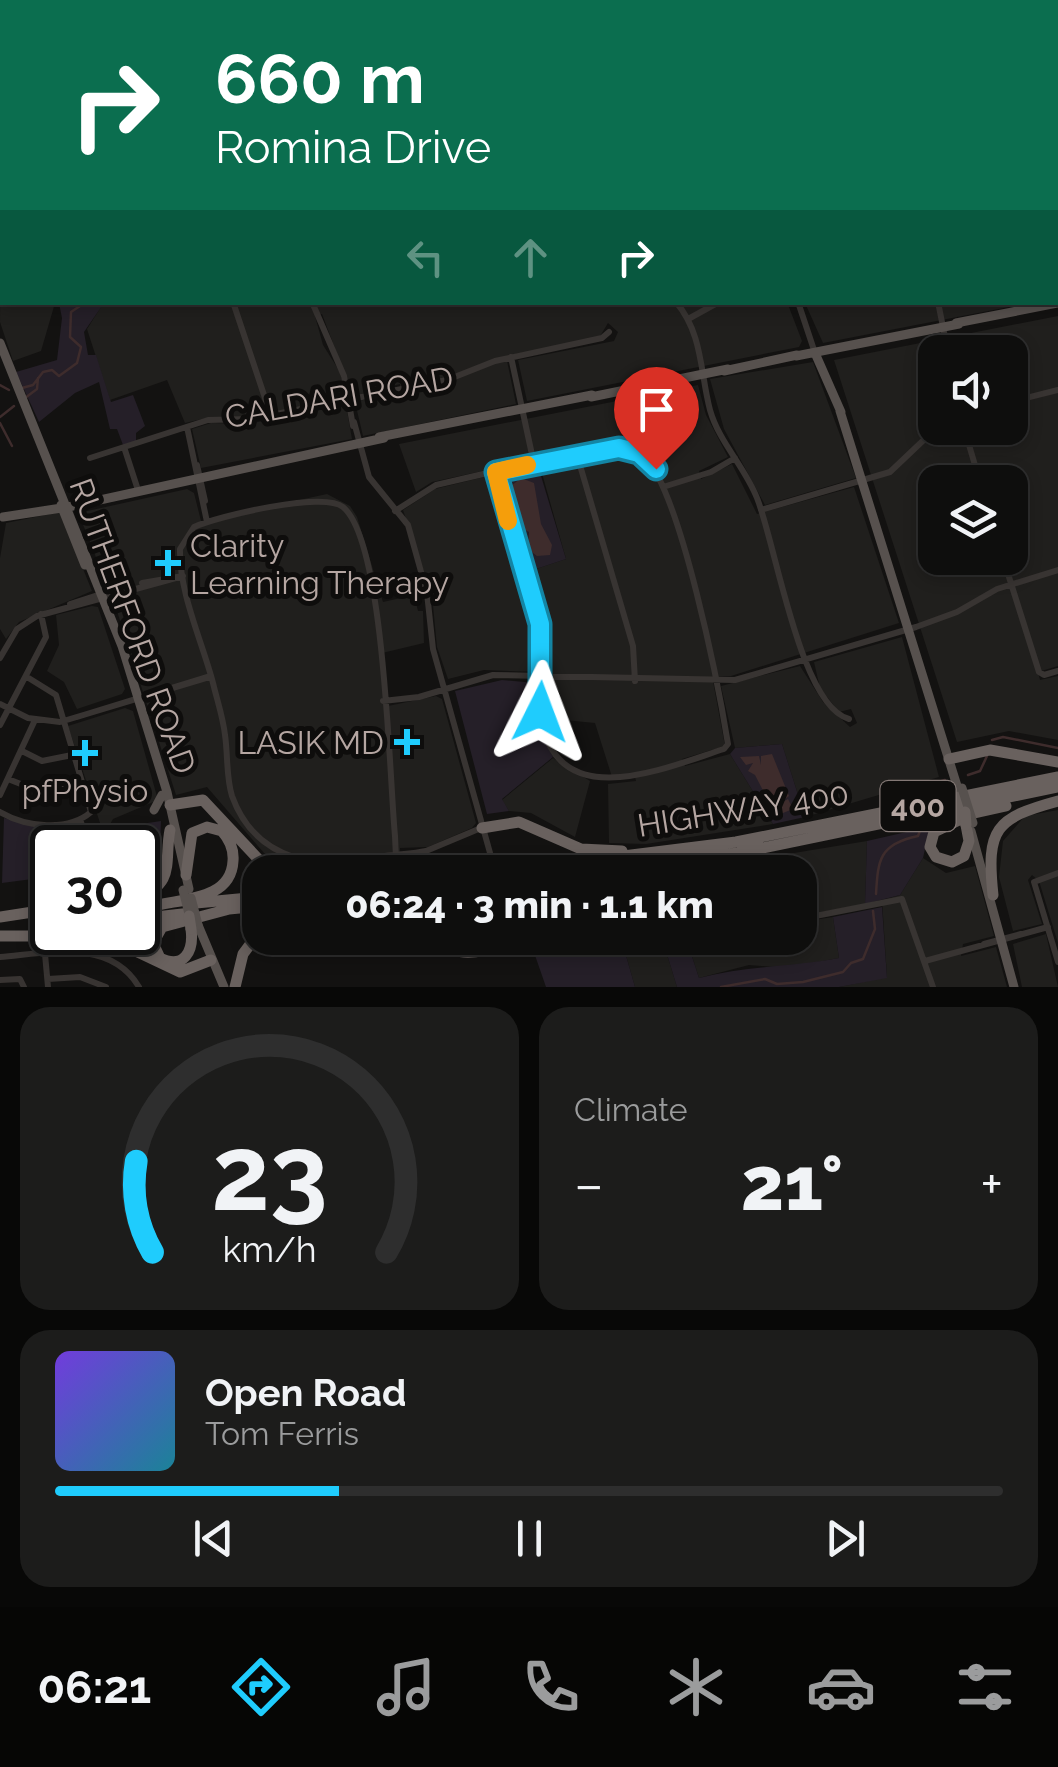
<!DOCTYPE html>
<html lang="en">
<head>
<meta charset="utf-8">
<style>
	body { margin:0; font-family:Raleway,sans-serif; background:#1c1c1b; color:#f1f3f6; height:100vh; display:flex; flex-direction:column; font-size:38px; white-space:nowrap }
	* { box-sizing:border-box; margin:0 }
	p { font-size:32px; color:#9b9c9d }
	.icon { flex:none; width:55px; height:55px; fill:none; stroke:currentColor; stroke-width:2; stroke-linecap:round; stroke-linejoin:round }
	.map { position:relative; height:987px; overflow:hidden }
	.side { display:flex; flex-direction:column; gap:20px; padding:20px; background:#080807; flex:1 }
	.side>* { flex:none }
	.banner { position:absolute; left:0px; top:0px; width:1060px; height:305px; box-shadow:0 5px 15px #0003,0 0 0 2px #2e2e2e; background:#0b6e4f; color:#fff; overflow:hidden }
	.tools { position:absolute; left:918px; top:335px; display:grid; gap:20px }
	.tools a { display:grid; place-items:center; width:110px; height:110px; border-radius:20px; background:#0e0e0d; box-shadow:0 5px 15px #0003,0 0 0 2px #2e2e2e; font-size:50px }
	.speed { position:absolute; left:30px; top:825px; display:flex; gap:20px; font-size:50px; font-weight:700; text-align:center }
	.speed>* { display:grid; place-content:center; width:130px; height:130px; border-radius:50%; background:#0e0e0d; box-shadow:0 5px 15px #0003,0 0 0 2px #2e2e2e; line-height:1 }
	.speed .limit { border:5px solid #111; border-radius:15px; background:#fff; color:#111 }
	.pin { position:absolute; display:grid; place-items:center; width:85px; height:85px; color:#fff; margin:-102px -42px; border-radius:50% 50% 50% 0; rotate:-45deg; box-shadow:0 0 10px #0007 }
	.pin .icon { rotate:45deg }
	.me { position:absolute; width:110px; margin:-55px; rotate:3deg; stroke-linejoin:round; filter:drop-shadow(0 0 8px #0008) }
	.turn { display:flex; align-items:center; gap:35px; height:210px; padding:0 50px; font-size:45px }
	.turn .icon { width:130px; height:130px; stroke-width:2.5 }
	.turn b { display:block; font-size:70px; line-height:85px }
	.lanes { display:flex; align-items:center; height:95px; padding:0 50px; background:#0003; justify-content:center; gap:50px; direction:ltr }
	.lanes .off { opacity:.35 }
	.big { font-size:75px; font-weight:800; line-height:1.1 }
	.side .card { flex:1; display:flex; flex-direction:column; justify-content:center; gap:15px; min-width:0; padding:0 35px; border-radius:30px; background:#1c1c1b }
	.side .dial { align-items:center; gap:0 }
	.dial svg { height:260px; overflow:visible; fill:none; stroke:#2e2e2e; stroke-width:7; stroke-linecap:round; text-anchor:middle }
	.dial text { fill:#f1f3f6; stroke:none }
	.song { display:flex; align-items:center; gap:30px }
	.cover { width:120px; height:120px; border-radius:15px; background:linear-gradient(135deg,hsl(260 70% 55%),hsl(190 70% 35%)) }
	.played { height:10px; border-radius:5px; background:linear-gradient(90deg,#1fccfd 30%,#2e2e2e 30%) }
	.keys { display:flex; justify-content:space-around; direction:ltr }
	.heat { display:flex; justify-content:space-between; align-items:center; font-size:55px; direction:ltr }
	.side .tiles { flex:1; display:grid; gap:20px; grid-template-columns:1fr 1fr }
	.card:last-child { grid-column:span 2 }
	.trip { position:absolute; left:242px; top:855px; width:575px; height:100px; border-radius:30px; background:#0e0e0d; box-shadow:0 5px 15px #0003,0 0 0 2px #2e2e2e; font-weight:800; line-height:100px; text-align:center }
	.dock { display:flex; height:160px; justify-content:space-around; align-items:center; background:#060605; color:#9b9c9d }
	.dock .icon { width:70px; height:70px }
	.dock .selected { color:#1fccfd }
	.dock b { font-size:45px; color:#f1f3f6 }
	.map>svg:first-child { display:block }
</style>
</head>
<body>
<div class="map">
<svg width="1058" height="987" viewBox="0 0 1058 987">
	<rect width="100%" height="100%" fill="#131211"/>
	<path fill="#201f1d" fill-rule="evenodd" d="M0,0H1058V297V2H2L0,29Z
		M2,47V302L55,303L41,351L13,361L0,322Z
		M104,302H787L802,341L799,347L527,401L518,360L614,341L618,332L608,323L599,338L506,356L516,404L363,436L355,402L400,391V384L353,396L322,314L315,316L323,345L340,372L346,397L250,417H211L185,423L167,380L110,400L87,329Z
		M805,303H1030L823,343Z
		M1058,316V666L1038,672L1040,680L1058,676V740L1009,731L957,742L834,360ZM935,352H1010V428H935ZM935,482H1010V558H935Z
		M813,362L856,478L765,505L724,429L710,379Z
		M698,385L706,415L728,457L699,471L701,479L732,464L757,514L854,487L899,623L731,676H712L725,746L682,759L685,766L730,754L773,824L646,844L609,843L608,784L636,781L634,773L612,777L595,723L544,718L547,629L530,571L566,559L538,459L432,482L416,492L399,444Z
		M346,405L352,439L201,468L192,429L211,423L248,424Z
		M492,475L537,629V672L484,670L448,679L437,647L432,595L403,510L435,489Z
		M187,489L194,493L201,521L327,494L350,506L357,517L383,602L414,595L418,611H423L424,643L382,653L388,706L436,696L442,699L476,823L472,828L428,847L400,848L401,868L306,872L264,853L207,787L176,795L115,605L80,517L83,512Z
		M60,512L92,591L19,622L6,639L0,629V558L6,523Z
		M92,606L98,607L125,689L122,694L77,709L64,682L47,671L59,645L56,615Z
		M902,637L939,777L805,817L782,744L735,748L721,686L800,666L823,702L850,727L857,723L851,709L839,712L820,688L814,662Z
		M125,708L133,711L158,800L113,819L104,835L68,726Z
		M553,758L590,781L575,837L531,813L509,811L502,800Z
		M1058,810V943L1039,881L1032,875L1028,880L1042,924L1013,931L999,877L1003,841L1025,816Z
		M867,841L865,904L800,916V872H677Z
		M923,858L946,873L975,866L994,936L963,944L961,956L996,947L1007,987H839L887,977L882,900L900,895Z
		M833,917L839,958L786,968L749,965L699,978L686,938H800V922Z
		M1046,934L1058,987H1022L1013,944Z
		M621,938H662L677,987H635Z"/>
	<path fill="#251f28" d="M59,303H104L84,332L88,355H96L111,402L133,395L145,426L136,433V441L123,445L117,429H110L99,382L75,393L39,422L16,372L57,360L62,318Z
		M538,466L566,559L530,571L499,477Z
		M502,680L536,683L535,717L553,757L502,799L509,811L487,814L455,691Z
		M782,744L805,817L773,824L730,754L735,748Z
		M4,818L39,827L40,878L2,883Z
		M161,821L159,873L138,886V848L116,847L134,825Z
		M924,828L929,831L923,858L900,895L865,904L867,841Z
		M882,907L887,978L839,987H677L662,938H686L699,978C746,966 791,967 839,958L833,917Z
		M529,938H621L635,987H546Z"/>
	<path fill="#3e2c2c" d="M521,478L534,483L541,524L552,545L550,555L537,556L528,549L529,532L523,529L511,486Z
		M772,754L789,796L777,805L788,799L793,809L778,815L773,810L776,806H771L755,775L748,771L753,763L746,765L740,757L759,756L761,765V756Z"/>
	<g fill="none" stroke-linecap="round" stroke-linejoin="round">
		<path stroke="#3e2c2c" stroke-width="2.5" d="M252,0V2
			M736,2L741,0
			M0,385L9,390
			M22,388L33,385L43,372L52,370L59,376L77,363L81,347L70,337L71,312L86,302
			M25,398L37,389L38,378
			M0,417L14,406
			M0,423L12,446
			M992,740L1003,737L1058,748
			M968,775L980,771L987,756
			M914,795L915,789L945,780
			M876,894C878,860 879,844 918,836L921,828
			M721,987L765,979L777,984L803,982L843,972L851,963L863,959L875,929L873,911"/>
		<path stroke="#383432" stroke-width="6" d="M18,2L20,0
			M0,18L2,17
			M0,91L2,90
			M0,114L2,122
			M0,175L2,174
			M233,302L271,416
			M312,302L344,376L353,426
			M676,302C703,334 700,372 710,410C719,442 745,467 757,498C776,545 800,706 849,719
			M798,302L814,350
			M938,302L948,352
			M690,318L719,302
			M511,357L534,464
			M1010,402L1058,390
			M354,422L369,477L408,525L427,593L433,649L492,860
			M187,427L207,522
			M964,428L980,482
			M124,447L137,487
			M577,455L633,646L635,681
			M90,458L208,420L251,419L447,380L495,361L602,338L609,332
			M197,465L205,501
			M663,487L711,472L735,458
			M761,510L890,472L929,435L944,428
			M395,511L436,485L496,471H500C537,463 610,438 644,456C681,492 719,688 728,744L724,749C670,766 564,814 543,727C536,697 546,666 542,635C534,580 506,527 496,471
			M1003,558L1039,672L1044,675L1058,671
			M142,583L183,576
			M70,604L101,594
			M0,658L17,629L37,616L183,576
			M383,701L419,697L493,675L735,680L916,627L957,612L997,589L1058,570
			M0,704L28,718L60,722L210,677
			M77,717L210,676
			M0,725L46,637L41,614
			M22,751L42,761L72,755
			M8,779L41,792L82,785
			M0,795L35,720
			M0,812C26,827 68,832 91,812L56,695L27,677
			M80,819L89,847
			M55,825L56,848
			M396,858L395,836C389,774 385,542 343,507C324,491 218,516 194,527L180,549C179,593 202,641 213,683C217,700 223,717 225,735C228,755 226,777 232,796C256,863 325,873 385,856C399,854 413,854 426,851L481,828
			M1058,873L1034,882L1058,962
			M800,919L902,899L933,987
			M984,944L1021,934
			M45,954L48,987
			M0,957C48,953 110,938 139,987
			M925,961L1048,927
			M48,979L80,977L106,987
			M0,980L20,979L24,987"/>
		<path stroke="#57514e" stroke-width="9" d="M956,323L1058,303
			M0,343L122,646L167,792L189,889
			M815,353L841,412
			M796,356L959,324
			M724,371L797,355
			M591,397L728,369
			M840,411L958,789
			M379,437L592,395
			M61,505L85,565
			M3,517L68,507L384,438
			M154,810L162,795
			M971,831L1014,987
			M198,925L224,987"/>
		<path stroke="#69615e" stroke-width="11" d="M949,759L990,750L1058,762
			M170,805L203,800L261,862L278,872
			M961,816L1006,806
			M965,817L934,832L930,847L936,857L952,862L964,856L969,841L966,825
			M482,828L519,822L581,849L622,851
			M494,872L736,842L1058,777
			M576,872L738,853L1058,787
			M138,895C176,886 164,859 170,830
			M993,895C986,829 995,818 1058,801
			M196,903L260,897
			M147,908C176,898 231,903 233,861C234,849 230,840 222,831L207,827L192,833L186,875
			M229,909L260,906
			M0,917L52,909
			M138,919L191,913
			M191,929C194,951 184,970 160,958L153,943L162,927L233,908
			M0,936H104L180,972L211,960
			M450,938L454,950C469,956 501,949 512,938
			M235,987L243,954L260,931"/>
		<path stroke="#383432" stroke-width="6" d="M492,860L496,872"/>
		<path stroke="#57514e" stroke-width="9" d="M962,788L973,823
			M183,890L191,922
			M191,898L198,925"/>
		<path stroke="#69615e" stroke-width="11" d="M965,812L966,825
			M189,916L191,929"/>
	</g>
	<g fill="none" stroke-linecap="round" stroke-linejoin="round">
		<defs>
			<path id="route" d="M540,712V624L496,472L619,448L639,453L656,469"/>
		</defs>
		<use href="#route" stroke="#1485a4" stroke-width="25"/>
		<use href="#route" stroke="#1fccfd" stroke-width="18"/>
		<path stroke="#f59e0b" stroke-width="18" d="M508,521L496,472L527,465"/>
	</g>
	<g fill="#1fccfd" stroke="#0e0d0c" stroke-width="4">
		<path d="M163 548h10v10h10v10h-10v10h-10v-10h-10v-10h10z"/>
		<path d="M402 727h10v10h10v10h-10v10h-10v-10h-10v-10h10z"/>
		<path d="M80 738h10v10h10v10h-10v10h-10v-10h-10v-10h10z"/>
	</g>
	<g text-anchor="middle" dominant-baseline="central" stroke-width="10" stroke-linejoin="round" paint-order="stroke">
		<rect fill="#0e0d0c" stroke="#837875" stroke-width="2.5" x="880.5" y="781" width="75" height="50" rx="8"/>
		<g font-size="30" font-weight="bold" fill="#b5a6a2">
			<text x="918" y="806">400</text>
		</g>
		<g font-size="32" fill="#b5a6a2" stroke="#0e0d0c">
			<text transform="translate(339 397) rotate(-10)">CALDARI ROAD</text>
			<text transform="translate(133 626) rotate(70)">RUTHERFORD ROAD</text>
			<text transform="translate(743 809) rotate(-9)">HIGHWAY 400</text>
		</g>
		<g font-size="32" fill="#b5a6a2" stroke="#0e0d0c" text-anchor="start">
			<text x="190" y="545">Clarity<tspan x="190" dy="37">Learning Therapy</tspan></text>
			<text x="384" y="742" text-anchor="end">LASIK MD</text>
			<text x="85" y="790" text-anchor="middle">pfPhysio</text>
		</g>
	</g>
</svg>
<div class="tools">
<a><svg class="icon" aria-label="sound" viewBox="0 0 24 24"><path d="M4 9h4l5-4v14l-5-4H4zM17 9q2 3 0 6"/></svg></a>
<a><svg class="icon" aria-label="layers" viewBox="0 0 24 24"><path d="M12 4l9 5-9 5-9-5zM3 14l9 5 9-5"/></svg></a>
</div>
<div class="speed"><div class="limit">30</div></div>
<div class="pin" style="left:656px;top:469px;background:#d93025"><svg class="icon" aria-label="arrive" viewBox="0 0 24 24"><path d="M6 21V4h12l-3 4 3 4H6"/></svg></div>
<svg class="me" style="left:540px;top:712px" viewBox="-20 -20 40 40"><path d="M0-17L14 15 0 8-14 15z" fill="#1fccfd" stroke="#fff" stroke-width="4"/></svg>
<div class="trip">06:24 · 3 min · 1.1 km</div>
<div class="banner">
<div class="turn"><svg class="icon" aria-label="right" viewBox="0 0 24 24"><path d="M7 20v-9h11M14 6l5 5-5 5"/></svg><div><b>660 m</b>Romina Drive</div></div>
<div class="lanes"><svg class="icon off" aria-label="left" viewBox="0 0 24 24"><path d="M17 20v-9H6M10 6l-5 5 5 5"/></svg><svg class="icon off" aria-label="ahead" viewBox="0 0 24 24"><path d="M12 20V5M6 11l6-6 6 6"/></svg><svg class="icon" aria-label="right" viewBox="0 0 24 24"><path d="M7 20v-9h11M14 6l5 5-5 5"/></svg></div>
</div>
</div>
<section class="side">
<div class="tiles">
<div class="card dial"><svg viewBox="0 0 100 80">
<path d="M14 69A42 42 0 1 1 86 69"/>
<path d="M14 69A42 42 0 0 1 9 41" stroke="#1fccfd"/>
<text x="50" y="56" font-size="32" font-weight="700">23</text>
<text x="50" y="72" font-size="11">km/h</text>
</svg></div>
<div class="card"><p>Climate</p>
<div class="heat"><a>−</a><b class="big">21°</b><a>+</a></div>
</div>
<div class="card">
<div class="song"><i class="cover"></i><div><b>Open Road</b><p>Tom Ferris</p></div></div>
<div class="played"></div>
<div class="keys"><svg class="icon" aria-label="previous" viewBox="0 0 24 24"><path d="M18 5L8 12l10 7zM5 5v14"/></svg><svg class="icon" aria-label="pause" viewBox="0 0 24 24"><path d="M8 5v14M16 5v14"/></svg><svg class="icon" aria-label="next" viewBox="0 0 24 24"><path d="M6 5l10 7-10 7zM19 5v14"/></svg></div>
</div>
</div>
</section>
<nav class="dock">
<b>06:21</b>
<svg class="icon selected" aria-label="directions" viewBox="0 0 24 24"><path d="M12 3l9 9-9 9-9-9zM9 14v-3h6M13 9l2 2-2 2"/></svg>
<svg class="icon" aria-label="music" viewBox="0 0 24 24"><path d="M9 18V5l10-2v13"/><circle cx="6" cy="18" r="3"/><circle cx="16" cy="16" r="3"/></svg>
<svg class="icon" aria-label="phone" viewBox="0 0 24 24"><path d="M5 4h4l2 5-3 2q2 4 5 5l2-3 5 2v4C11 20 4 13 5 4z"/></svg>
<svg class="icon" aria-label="climate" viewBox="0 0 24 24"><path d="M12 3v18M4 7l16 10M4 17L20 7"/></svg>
<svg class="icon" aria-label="car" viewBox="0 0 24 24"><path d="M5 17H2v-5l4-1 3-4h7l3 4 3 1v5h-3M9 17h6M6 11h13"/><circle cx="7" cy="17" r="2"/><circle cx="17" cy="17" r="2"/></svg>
<svg class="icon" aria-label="filters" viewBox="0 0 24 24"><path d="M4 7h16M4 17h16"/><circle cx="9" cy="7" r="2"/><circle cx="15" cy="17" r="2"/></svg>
</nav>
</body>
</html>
